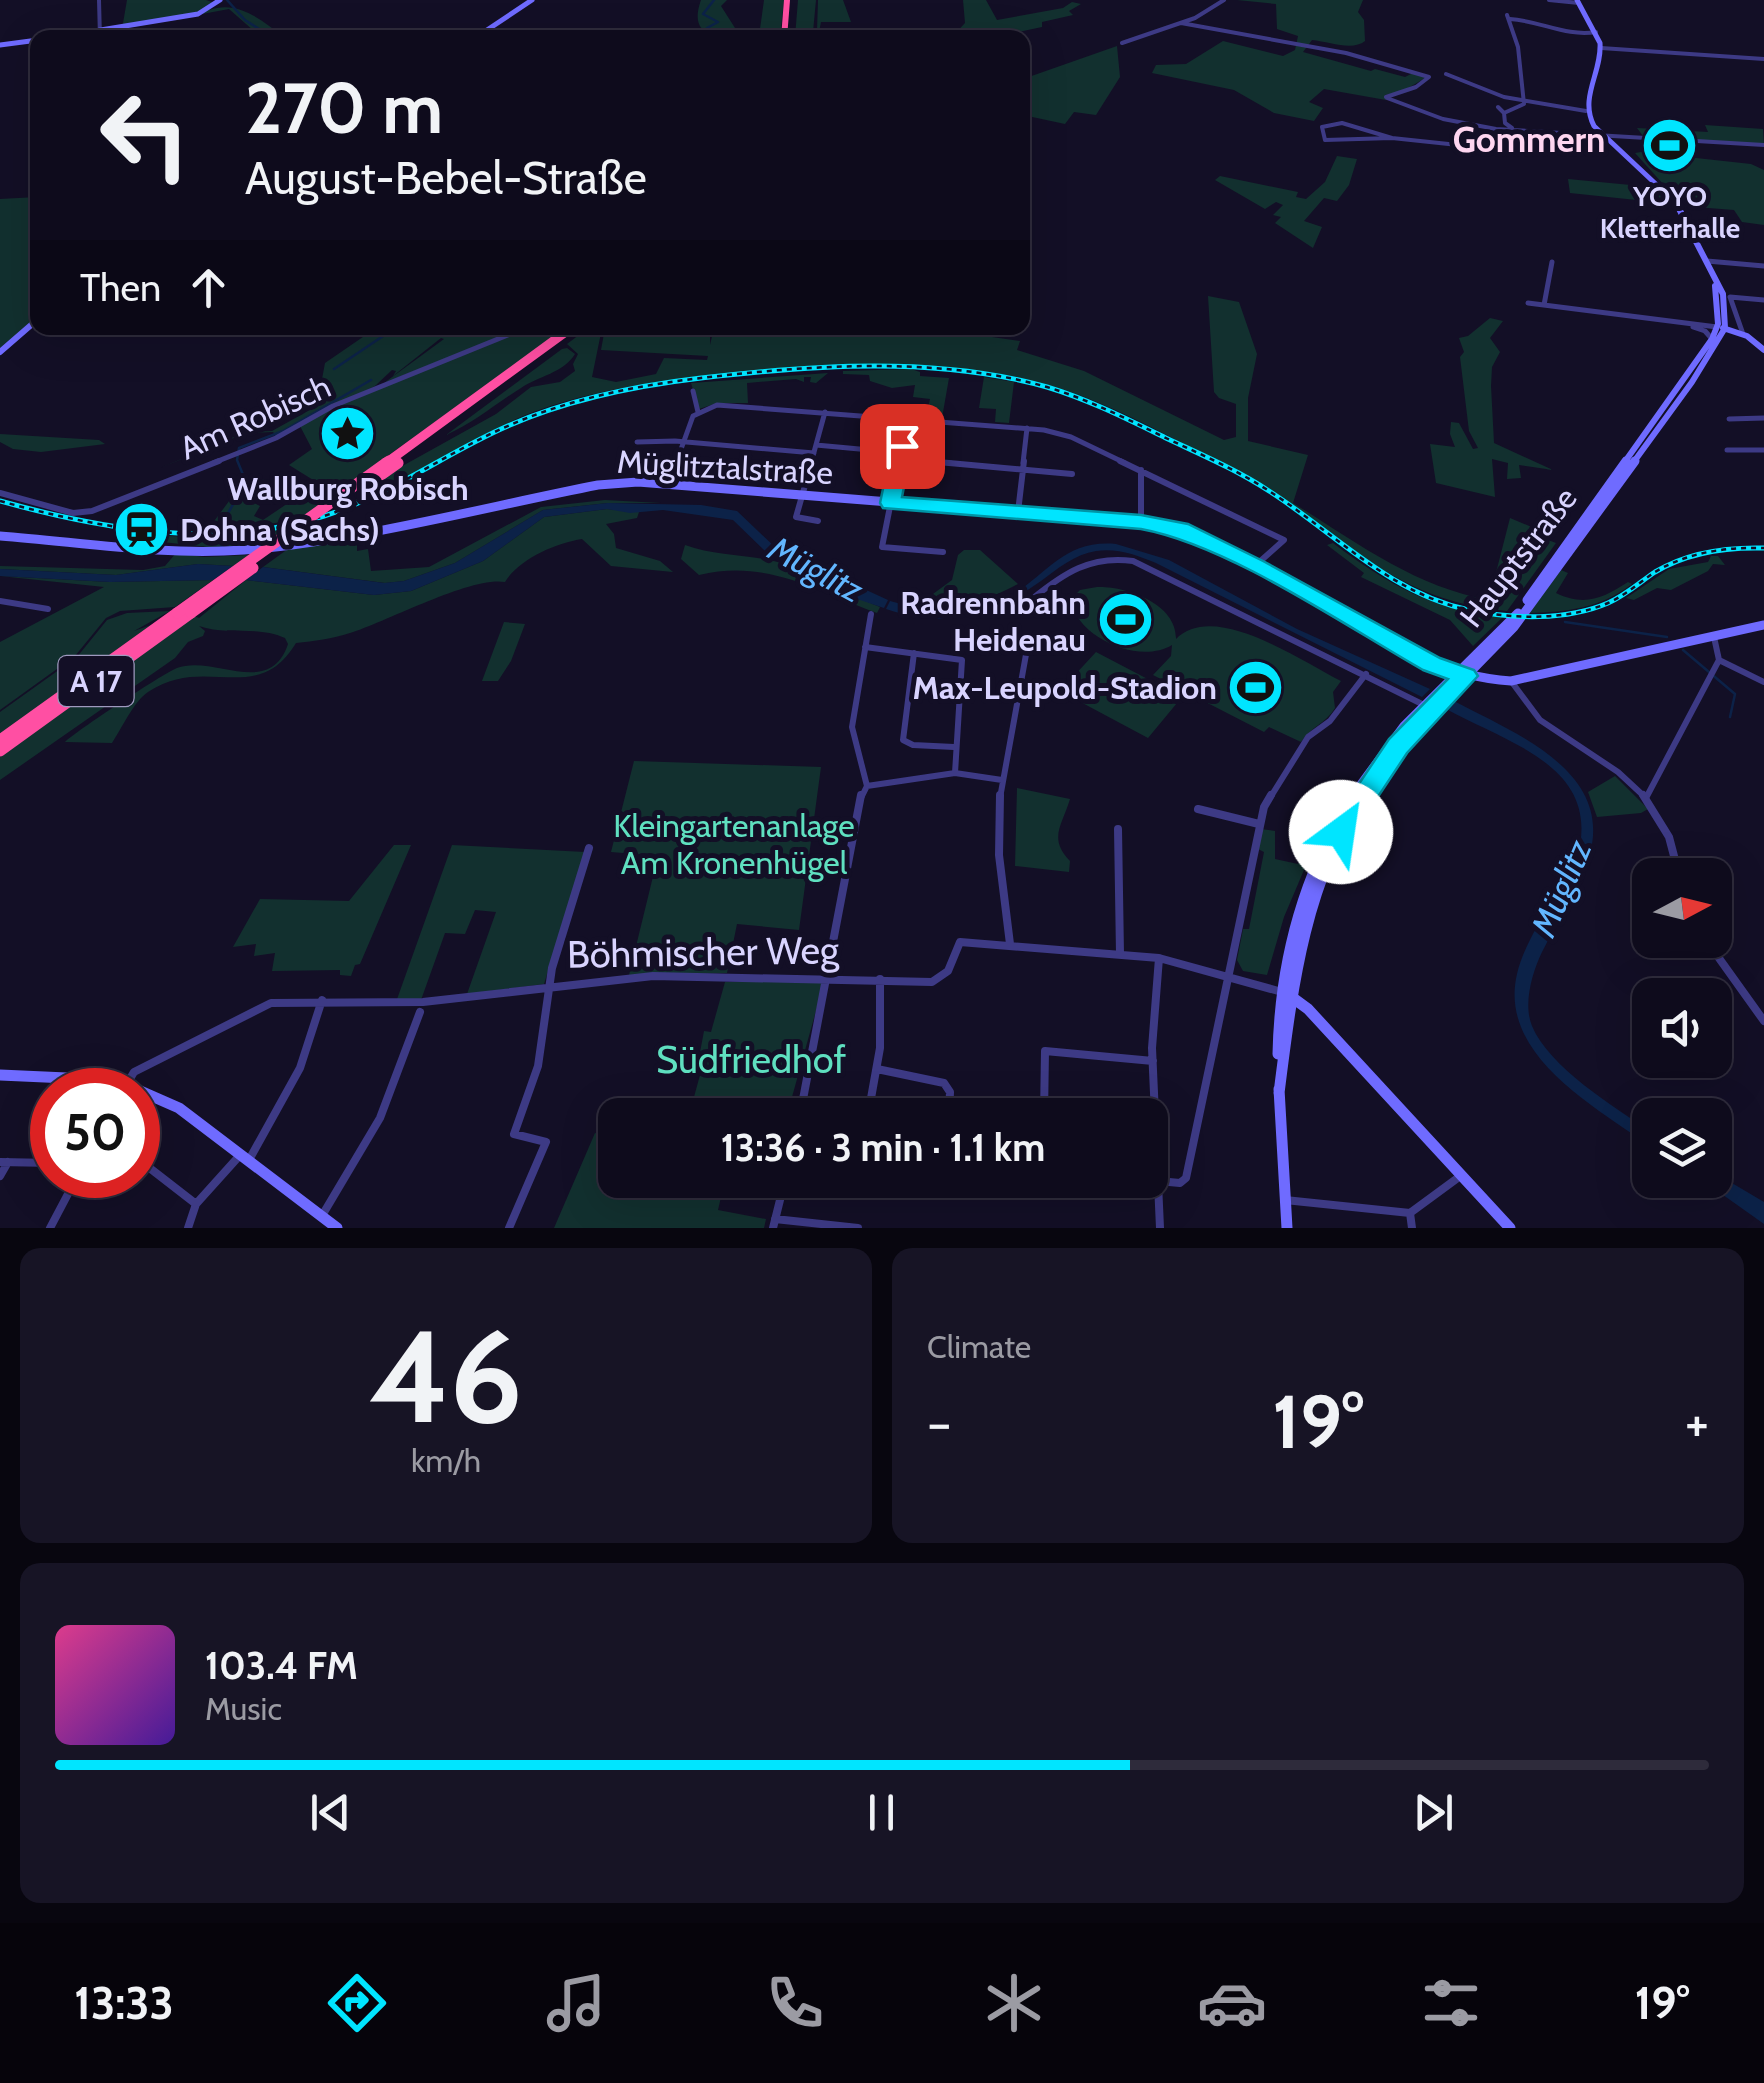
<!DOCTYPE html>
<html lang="en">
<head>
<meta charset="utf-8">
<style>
	body { margin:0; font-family:Cabin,sans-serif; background:#171425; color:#f1f3f6; height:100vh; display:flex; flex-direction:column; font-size:38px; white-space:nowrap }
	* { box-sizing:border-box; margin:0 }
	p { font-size:32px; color:#9b9ba3 }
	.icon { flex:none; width:55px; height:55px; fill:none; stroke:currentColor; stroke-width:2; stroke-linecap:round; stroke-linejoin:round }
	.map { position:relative; height:1228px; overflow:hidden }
	.side { display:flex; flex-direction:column; gap:20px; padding:20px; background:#08060f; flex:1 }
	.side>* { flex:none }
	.guide { position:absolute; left:30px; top:30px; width:1000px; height:305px; border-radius:20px; box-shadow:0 10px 40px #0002,0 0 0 2px #2e2b3b; background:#0e0b1c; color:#f1f3f6; overflow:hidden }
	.needle { width:65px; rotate:83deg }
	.fabs { position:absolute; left:1632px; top:858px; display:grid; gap:20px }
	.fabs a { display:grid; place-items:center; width:100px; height:100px; border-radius:20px; background:#0e0b1c; box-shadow:0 10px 40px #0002,0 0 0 2px #2e2b3b; font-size:50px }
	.speed { position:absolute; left:30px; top:1068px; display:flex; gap:20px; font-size:50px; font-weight:700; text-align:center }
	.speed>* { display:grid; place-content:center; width:130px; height:130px; border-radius:50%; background:#0e0b1c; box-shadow:0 10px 40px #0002,0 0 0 2px #2e2b3b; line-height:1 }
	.speed .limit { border:15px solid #d22; background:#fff; color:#111 }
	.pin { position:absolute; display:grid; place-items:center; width:85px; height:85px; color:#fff; margin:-42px; border-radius:20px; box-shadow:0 5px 15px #0006 }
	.me { position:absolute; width:110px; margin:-55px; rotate:31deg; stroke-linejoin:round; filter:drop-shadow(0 0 8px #0008) }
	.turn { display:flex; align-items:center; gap:35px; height:210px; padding:0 50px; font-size:45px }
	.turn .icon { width:130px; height:130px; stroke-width:2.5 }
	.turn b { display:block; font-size:70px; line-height:85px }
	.then { display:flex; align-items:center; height:95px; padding:0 50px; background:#0003; gap:20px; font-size:38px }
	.big { font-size:75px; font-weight:800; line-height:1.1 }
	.side .tile { flex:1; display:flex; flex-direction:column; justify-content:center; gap:15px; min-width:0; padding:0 35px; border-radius:20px; background:#171425 }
	.side .dial { align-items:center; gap:0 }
	.dial b { font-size:130px; line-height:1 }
	.song { display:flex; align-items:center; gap:30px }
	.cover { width:120px; height:120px; border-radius:15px; background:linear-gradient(135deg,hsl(330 70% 55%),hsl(260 70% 35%)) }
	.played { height:10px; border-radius:5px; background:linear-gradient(90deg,#00e5ff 65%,#2e2b3b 65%) }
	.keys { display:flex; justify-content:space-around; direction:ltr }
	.heat { display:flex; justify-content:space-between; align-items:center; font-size:55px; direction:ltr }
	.side .tiles { flex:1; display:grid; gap:20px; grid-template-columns:1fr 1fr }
	.tile:last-child { grid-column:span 2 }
	.trip { position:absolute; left:598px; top:1098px; width:570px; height:100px; border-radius:20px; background:#0e0b1c; box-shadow:0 10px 40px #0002,0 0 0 2px #2e2b3b; font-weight:800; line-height:100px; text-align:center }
	.tabs { display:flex; height:160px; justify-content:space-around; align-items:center; background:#06040b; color:#9b9ba3 }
	.tabs .icon { width:70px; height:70px }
	.tabs .current { color:#00e5ff }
	.tabs b { font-size:45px; color:#f1f3f6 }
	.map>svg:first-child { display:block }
</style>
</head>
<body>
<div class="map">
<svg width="1764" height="1228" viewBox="0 0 1764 1228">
	<rect width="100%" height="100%" fill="#130f26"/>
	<path fill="#12302f" d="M127,0H206L212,2L209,10C237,0 259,18 284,37H261L229,9L122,29Z
		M701,0H727L721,6L735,28L749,35L760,29L764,0H784L780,37C749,37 682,52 701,0Z
		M798,0H816L813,32L817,31L818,0H843L851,22H821L818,37H795Z
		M963,0H986L997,20L1063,8L1072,2L1081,4L1069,11L1073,15L1042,22V27L994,37H952L965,23Z
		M1237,0H1363L1358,12L1364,20L1365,41C1353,51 1330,42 1312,40L1303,52L1371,71L1375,69L1405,77L1415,72L1427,77L1403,91L1385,95L1386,100L1324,89L1309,102L1323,108L1314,121L1274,113L1234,90L1152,73L1156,65L1186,64L1223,41L1283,56L1295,50L1298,36L1277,29L1276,4Z
		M1117,46L1120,77L1096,115L1074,112L1065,124L1023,115V79Z
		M1705,125L1763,129L1764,146L1643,136L1637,128L1708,132Z
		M1641,152L1751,164L1764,170V225L1742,222L1734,210L1683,206L1635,153Z
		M1337,156L1357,159L1349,185L1337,201L1324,198L1304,221L1322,227L1313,248L1275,223L1281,217L1273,215L1283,205L1276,202L1265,209L1215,180L1220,176L1298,192L1296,197L1306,199L1325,182Z
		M1568,179L1662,188L1674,204L1570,193Z
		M37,197V317L0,348V199Z
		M1208,296L1239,302L1257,354L1248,398V441L1308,455L1293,503C1356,542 1415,587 1489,600L1510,518L1541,531L1548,523L1556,528L1548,540L1556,543L1507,611C1379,599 1336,521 1230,468C1171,438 1110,402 1045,384C956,359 866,365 775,371C694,377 616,383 539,410C473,433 414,483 350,504L397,469L496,414L531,387L560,382L575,371L573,364L578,354L567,344L588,328H602L592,377L616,382L656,374L664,358L707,360L708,356L601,350L605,328H710V345L714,328H982L978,335L1020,341L1017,350L1084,371L1224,440L1236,437V404L1219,398L1214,392Z
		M1490,318L1503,321L1490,338L1500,352L1492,367L1491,386L1494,443L1553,470L1519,465L1521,478L1507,479L1508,463L1492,459L1495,497L1436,483L1430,444L1455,447L1450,434L1451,422L1459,423L1473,449L1478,448L1469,431L1460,357L1464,352L1459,338L1468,336Z
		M376,328H522L384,383L444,339L441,338L393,376L396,371L392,370L375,386L277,437L273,432L246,433L160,468L246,432L272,431L317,406L325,363Z
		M527,328H566L298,520L206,532L247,477L268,480L254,503L260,506L254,516L263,520L318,483L289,465L312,449L300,426L334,407Z
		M567,348L575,354C563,373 539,376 521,388C495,404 474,423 446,435L562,349Z
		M911,369L920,372V376L949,378L942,418L926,417L930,399L913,397L915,385L892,388L870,381L869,375L843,374V371Z
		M828,373L816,383L810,382L811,377H804V382L796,379L747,383L748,403H717L699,409L691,383Z
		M984,377L1014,382L1009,423L995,422L996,409L979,408Z
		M0,434L99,440L105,444L41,452L13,449L0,442Z
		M605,500L661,503H608L543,510L455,563L404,581L385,583L263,567L292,546L357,533V551L368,549L371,571L429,567L541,507Z
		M607,509L639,512L637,518L606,524L614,534L616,548L660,561L673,572L611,566L582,539C556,543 519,559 505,582C471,576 386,622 350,633C332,639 314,641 296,643C257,708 205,653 148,692C134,701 122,728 112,743L65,742C75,732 162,674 177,668C213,654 270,699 288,644L285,638C257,625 227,636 199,626L205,631L203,636L188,642L175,658L0,780V757L194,616L199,618L246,580L374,595L411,591L483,561L544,517Z
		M288,527L263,545L208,547L135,539L139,534L201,538Z
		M1333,543C1384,582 1438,614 1504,616L1473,646L1450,620L1361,577L1364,573L1327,545Z
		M685,545C719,558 759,553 793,567C823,579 850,596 880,607L877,613C815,590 767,559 699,575L681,559Z
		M964,550H980L1018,584C985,602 956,610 918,605L952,580L958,555Z
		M176,553L204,557L249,555L233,566L198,564L116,575L0,569V566L143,570L165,566Z
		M1711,556H1718L1725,565L1713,564L1708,571L1671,590L1657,588L1634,600L1626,598L1669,569L1708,562Z
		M1561,570L1568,573L1556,593C1585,607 1603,598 1628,582L1632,584C1601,608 1567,612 1529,613Z
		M0,576L110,582L213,580L175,607L120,611L106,618L75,656L0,710V642L104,587Z
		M1097,587C1127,586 1177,604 1176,639C1214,600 1301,661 1341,681L1333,692L1335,708C1326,723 1311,727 1301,742L1269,727L1264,732L1153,675L1171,656L1172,645C1139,665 1078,638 1070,600L1080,590Z
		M170,611L134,631L151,625L0,734V712L77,657L107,620L127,613Z
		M504,622L525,624L511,661L498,681H482Z
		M1096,652L1182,697L1148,738L1060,691Z
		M634,761L821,767L799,930L737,924L727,973L629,975L658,856L611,852Z
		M1615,776L1648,809L1641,813L1597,817L1588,792Z
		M1017,788L1070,799C1062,826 1048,838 1070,861L1069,872L1015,866Z
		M1261,829L1275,831V859L1298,864L1304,857V832L1318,837L1284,917L1267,975L1243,971L1237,960L1243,929H1249L1264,852L1258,849Z
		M394,845H411L360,964L355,965L351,976L340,975V970L272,971L275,953L254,956L256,944L233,947L260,899L349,901Z
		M452,845L585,852L544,984L467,994L496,912L475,910L465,934L445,933L421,1000L396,1002Z
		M725,982H824L787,1115H634L637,1101L691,1108L703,1064L698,1063L704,1031L711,1032Z
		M595,1133L615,1138V1180H725L718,1210L766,1219L764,1228H554Z"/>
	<path fill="#0c2248" d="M608,503L701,505L737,511L777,549L888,600L884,608L848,596L765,551L733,520L663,510L630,513L607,509L544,517L483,561L411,591L374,595L246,580L263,567L384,583L404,581L455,563L543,510Z
		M1116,544L1169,560L1297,629L1430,689L1422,697L1156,563C1136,555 1118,548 1096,551C1075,554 1057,569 1041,581C991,616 946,629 886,609L890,601C924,610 966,617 999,602C1044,582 1059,539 1116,544Z
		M198,564L233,566L213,580L110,582L0,576V569L116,575Z
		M1454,701C1514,733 1615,771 1589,857C1579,890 1557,922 1542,952C1532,973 1523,1004 1532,1026C1549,1067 1614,1107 1650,1131V1146C1595,1107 1498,1055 1517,974C1524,941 1560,889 1577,858C1603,767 1510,744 1446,709Z
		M1715,1173L1764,1202V1224L1702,1180H1715Z"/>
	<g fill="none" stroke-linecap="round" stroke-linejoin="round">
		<path stroke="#0c2248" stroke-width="2.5" d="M227,0L245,20L273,38
			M714,0L703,14L718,22L707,28L720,33L715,36L737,38
			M531,38H542
			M755,38L758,32H766
			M334,369L395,328
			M221,547L225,543L213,539L246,482L237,460L239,448L283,431L371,380
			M1565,622L1667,637
			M1683,650L1735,694L1730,717"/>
		<path stroke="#3d3a85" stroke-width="4" d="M99,0L100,38
			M1549,0L1579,3
			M1510,19C1541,21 1566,37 1596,32
			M1181,23L1346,53L1429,77L1416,87L1386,97
			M1122,43L1195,18L1224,0
			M1601,48L1764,59
			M1446,74L1504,97L1586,111
			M1387,98L1443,119L1496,129L1764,145
			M1498,107L1504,113L1505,123L1512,128
			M1504,113L1524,104L1518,47L1507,15
			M1342,123L1392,138L1325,140L1322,127Z
			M1392,138L1505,150L1510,148L1506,130"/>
		<path stroke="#3d3a85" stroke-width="5" d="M1707,261L1764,266
			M1528,303L1717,327
			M1544,305L1552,262
			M1693,327L1705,331L1712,339
			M1743,334L1730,297L1764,300
			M693,391L698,412
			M1729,419L1764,418
			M637,442L675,441L814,453
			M816,445L870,450
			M1727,450H1764
			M938,462L951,463
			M213,463L276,438L333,406L525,328
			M676,463L693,416L717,405L1044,430L1071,437L1125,463
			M811,463L825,412
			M898,463L907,419
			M1023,463L1027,428"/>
		<path stroke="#3d3a85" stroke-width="6" d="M812,461L796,517L818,521
			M899,461L882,547L943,552
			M1120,461L1284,540L1257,564
			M938,462L1072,474
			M1141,470V522
			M668,484L677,461
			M0,493L73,513L92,511L219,461
			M1018,512L1024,461
			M1032,599C1064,573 1091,555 1133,561L1424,705
			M0,601L48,609
			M865,647L962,660L955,773
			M914,653L903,740L913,745L954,747
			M1719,660L1764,682
			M1511,681L1540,720L1618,772L1646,798
			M867,786L955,773L1002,780
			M861,798L867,786L852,727L871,614
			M1000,798L1027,649
			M1270,798L1308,737L1330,721L1366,674
			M1646,798L1719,660L1714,637"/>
		<path stroke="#3d3a85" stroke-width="8" d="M1000,795L999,855L1010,944
			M1643,795L1669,837L1679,875
			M1198,809L1259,824
			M1118,829L1120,954
			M1706,940L1764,1021
			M1159,958L1152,1048L1160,1228
			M877,1069L944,1083L950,1092L949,1115
			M124,1089L134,1072L271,1003L423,1002L653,976L932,982L948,971L960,942L1159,958L1282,992
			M800,1115L861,795
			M868,1115L880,1048V979
			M1044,1115L1045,1051L1153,1061
			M138,1159L196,1204
			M249,1160L300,1068L322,1000
			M0,1162L52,1163
			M0,1176L8,1162
			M1158,1181L1180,1183L1186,1178L1264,807L1271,795
			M1285,1200L1410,1213L1459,1177
			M1410,1213L1412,1228
			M323,1214L380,1118L420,1012
			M775,1219L858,1228
			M50,1228L78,1175
			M188,1228L196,1204L241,1154
			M509,1228L546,1142L514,1134L538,1066L552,968L589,848
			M773,1228L785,1180"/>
		<path stroke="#6f6bff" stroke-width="5" d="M1577,0L1600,43C1602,73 1579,97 1594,126L1676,203
			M52,38L198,14L220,0
			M475,38L532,0
			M0,45L38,40"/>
		<path stroke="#6f6bff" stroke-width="6" d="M1723,328L1747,336L1764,350
			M0,352L38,319
			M1624,463L1712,339L1718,324L1715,286
			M1633,463L1692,382L1725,328L1723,294L1675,201"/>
		<path stroke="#6f6bff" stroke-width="9" d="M0,536C80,542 164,556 244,550C358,541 485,507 598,485L638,482L1141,522C1184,531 1224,546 1263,567C1342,609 1419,676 1511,681L1764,625
			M1527,600L1626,461
			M1351,798L1404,726L1518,613
			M1362,798L1398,746L1514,627L1635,461"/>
		<path stroke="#6f6bff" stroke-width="11" d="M1289,995L1308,1009L1510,1228
			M1278,1054C1280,961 1303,875 1353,795
			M0,1075L89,1079L137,1090
			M1279,1089L1287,1228
			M138,1090L179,1108L337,1228
			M1279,1093C1292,991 1304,882 1364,795"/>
		<path stroke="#ff4fa3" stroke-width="6" d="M784,38L787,0"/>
		<path stroke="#ff4fa3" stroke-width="9" d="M386,463L571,328"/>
		<path stroke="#ff4fa3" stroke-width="11" d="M386,463L389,461
			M0,740L177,613
			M0,751L191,613"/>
		<defs>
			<path id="rail" d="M0,501C105,530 218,550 324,516C387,496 442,456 501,429C564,400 633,386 701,378C813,365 937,356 1047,387C1090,400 1129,420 1168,439C1202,455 1237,470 1269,491C1335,533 1389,593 1469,610C1513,619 1566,621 1608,603C1626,595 1640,582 1655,572C1688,552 1726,547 1764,548"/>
		</defs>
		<use href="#rail" stroke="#00e5ff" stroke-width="5"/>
		<use href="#rail" stroke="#130f26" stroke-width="2.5" stroke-dasharray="5" stroke-linecap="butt"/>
		<path stroke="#ff4fa3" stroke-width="11" d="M381,475L398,463
			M177,613L386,463
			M191,613L253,568"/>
	</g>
	<path fill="#00e5ff" stroke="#0095a6" stroke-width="2.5" d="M902,439L912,446L902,497L1141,515L1188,524L1263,561L1440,658L1474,670L1478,676L1407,753L1350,839L1341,842L1332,839L1328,832L1332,824L1389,739L1448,679L1423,670C1344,625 1228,545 1141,529L883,508L880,503L892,446Z"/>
	<defs>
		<symbol id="stadium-disc" viewBox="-11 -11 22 22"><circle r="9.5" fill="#00e5ff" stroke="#130f26"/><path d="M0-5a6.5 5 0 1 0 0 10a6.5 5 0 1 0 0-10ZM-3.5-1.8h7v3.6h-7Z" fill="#111"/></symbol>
		<symbol id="sight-disc" viewBox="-11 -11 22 22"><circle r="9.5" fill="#00e5ff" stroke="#130f26"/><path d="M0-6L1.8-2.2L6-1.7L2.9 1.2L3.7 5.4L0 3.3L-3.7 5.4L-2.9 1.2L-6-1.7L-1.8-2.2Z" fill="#111"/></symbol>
		<symbol id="station-disc" viewBox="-11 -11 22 22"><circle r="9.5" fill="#00e5ff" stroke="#130f26"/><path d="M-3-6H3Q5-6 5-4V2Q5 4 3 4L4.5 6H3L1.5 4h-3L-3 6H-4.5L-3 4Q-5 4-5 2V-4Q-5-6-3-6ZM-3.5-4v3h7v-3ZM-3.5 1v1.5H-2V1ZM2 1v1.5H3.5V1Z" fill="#111"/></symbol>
	</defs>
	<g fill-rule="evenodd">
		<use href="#stadium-disc" x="1638" y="114" width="63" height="63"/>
		<use href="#sight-disc" x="316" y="402" width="63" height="63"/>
		<use href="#station-disc" x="110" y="498" width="63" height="63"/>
		<use href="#stadium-disc" x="1094" y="588" width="63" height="63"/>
		<use href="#stadium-disc" x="1224" y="656" width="63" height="63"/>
	</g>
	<g text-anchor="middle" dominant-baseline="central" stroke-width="10" stroke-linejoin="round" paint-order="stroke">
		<g font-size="28" font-weight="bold" fill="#d9d4ff" stroke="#130f26">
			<text x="1670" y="196">YOYO<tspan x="1670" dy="32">Kletterhalle</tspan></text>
		</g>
		<rect fill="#130f26" stroke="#9e99be" stroke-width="2.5" x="58.5" y="656" width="75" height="50" rx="8"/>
		<g font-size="30" font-weight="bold" fill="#d9d4ff">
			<text x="96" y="681">A 17</text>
		</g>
		<g font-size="32" fill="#d9d4ff" stroke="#130f26">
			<text transform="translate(255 417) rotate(-24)">Am Robisch</text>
			<text transform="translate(725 467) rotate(3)">Müglitztalstraße</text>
			<text transform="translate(1518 557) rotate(-52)">Hauptstraße</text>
		</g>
		<g font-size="32" font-weight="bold" fill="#d9d4ff" stroke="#130f26" text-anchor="end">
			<text x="348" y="488" text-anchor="middle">Wallburg Robisch</text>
			<text x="180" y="529" text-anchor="start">Dohna (Sachs)</text>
			<text x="1086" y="602">Radrennbahn<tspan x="1086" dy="37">Heidenau</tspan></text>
			<text x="1217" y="687">Max-Leupold-Stadion</text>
		</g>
		<g font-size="32" fill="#5fe0c0" stroke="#130f26">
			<text x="734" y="825">Kleingartenanlage<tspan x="734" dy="37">Am Kronenhügel</tspan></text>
		</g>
		<g font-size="35" font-weight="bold" fill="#ffd6f0" stroke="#130f26">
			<text x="1529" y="139">Gommern</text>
		</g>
		<g font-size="35" font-style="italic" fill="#62b6ff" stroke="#130f26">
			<text transform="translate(816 569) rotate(28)">Müglitz</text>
			<text transform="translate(1561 888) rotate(-67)">Müglitz</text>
		</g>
		<g font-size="38" fill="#d9d4ff" stroke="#130f26">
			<text transform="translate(703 952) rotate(-1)">Böhmischer Weg</text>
		</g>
		<g font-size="38" fill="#5fe0c0" stroke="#130f26">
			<text x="751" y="1059">Südfriedhof</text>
		</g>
	</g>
</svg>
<div class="fabs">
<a><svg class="needle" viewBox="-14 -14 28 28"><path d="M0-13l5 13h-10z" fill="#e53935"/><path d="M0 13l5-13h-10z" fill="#9b9ba3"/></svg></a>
<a><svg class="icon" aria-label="sound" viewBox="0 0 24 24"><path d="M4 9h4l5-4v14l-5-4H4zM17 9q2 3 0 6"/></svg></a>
<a><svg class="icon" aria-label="layers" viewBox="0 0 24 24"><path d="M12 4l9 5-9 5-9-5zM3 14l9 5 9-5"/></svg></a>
</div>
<div class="speed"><div class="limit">50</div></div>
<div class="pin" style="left:902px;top:446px;background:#d93025"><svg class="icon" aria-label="arrive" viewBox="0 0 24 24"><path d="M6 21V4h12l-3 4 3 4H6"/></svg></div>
<svg class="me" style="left:1341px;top:832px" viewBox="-20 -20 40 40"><circle r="19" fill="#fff"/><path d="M0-13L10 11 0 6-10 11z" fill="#00e5ff"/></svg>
<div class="trip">13:36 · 3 min · 1.1 km</div>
<div class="guide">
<div class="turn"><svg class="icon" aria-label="left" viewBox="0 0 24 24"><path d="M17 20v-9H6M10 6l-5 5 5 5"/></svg><div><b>270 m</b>August-Bebel-Straße</div></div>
<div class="then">Then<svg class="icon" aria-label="ahead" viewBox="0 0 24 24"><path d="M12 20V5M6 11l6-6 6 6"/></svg></div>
</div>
</div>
<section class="side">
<div class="tiles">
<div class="tile dial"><b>46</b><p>km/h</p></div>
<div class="tile"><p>Climate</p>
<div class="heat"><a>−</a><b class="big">19°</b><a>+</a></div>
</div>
<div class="tile">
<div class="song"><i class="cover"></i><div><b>103.4 FM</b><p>Music</p></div></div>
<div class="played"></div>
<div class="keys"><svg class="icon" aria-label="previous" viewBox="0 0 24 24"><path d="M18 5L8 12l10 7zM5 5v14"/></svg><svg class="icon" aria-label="pause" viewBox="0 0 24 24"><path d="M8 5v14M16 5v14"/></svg><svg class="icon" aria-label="next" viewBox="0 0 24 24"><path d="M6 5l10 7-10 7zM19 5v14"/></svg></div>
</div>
</div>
</section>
<nav class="tabs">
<b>13:33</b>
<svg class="icon current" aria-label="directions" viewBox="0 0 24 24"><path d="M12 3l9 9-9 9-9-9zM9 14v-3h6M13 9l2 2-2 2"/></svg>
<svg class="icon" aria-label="music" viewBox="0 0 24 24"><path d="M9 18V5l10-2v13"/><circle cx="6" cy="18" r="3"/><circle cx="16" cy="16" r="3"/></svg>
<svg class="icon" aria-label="phone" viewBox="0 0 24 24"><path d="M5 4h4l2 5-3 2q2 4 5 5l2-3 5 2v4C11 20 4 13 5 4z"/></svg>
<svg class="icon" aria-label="climate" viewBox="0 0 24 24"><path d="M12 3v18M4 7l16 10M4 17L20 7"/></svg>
<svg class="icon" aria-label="car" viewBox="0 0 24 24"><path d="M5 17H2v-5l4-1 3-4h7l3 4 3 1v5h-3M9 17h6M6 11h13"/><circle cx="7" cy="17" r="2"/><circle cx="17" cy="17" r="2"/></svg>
<svg class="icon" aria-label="filters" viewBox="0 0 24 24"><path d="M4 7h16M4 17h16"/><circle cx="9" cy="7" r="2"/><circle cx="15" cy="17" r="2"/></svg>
<b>19°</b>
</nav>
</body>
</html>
